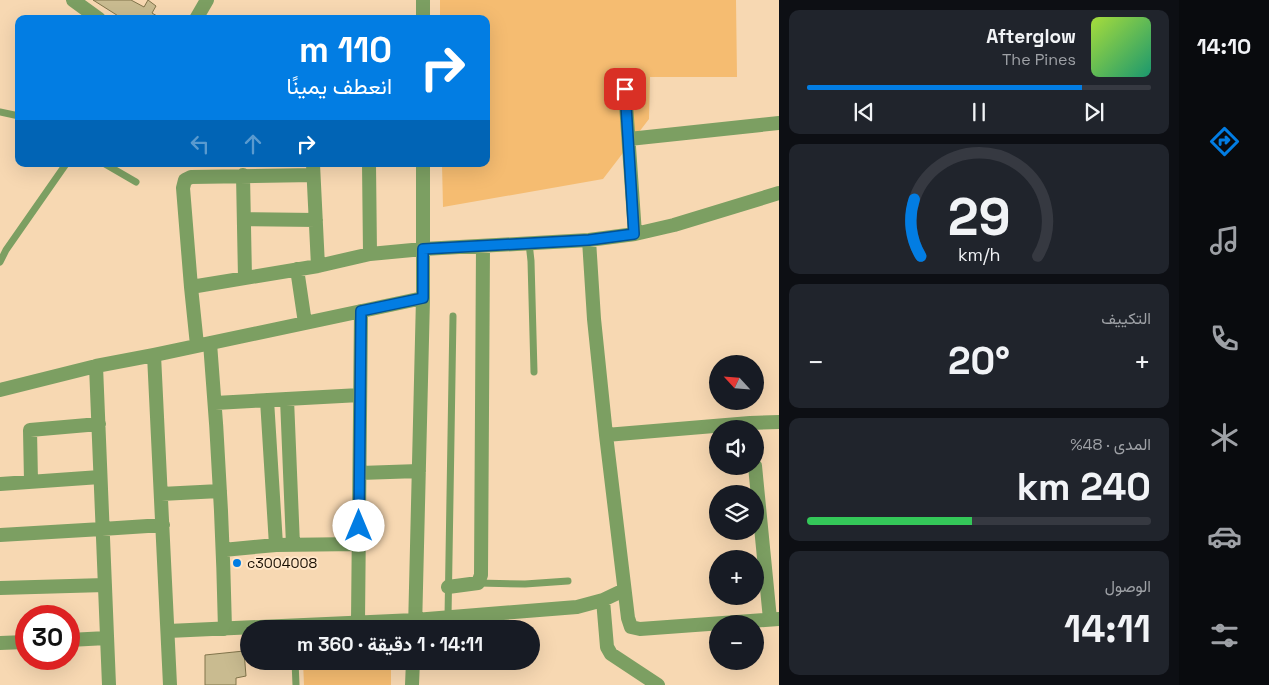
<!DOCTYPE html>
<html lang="ar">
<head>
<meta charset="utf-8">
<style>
	body { margin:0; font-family:"Space Grotesk",Vazirmatn,sans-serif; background:#20242c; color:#f1f3f6; direction:rtl; height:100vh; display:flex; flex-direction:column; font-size:19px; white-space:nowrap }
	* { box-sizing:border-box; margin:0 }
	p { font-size:16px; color:#9ea1a6 }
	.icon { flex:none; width:28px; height:28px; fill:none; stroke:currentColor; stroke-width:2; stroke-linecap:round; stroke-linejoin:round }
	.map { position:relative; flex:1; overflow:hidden; direction:ltr }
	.drawer { display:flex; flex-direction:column; gap:10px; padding:10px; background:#0d0f14; width:400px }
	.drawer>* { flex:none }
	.guide { position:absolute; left:15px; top:15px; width:475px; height:152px; border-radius:10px; box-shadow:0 5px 20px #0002; direction:rtl; background:#027de3; color:#fff; overflow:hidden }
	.needle { width:32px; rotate:296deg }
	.buttons { position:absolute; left:709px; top:355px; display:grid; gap:10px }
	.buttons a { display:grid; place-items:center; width:55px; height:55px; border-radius:50%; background:#171b24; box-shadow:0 5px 20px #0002; font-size:25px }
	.speed { position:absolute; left:15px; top:605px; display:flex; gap:10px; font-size:25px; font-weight:700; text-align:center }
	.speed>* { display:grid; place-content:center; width:65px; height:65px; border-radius:50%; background:#171b24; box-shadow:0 5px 20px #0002; line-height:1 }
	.speed .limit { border:8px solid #d22; background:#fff; color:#111 }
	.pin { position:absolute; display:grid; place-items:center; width:42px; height:42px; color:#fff; margin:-21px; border-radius:10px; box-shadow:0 2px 8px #0006 }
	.me { position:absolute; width:55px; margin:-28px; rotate:0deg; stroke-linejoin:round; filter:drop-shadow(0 0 4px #0008) }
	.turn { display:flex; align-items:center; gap:18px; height:105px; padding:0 15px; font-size:22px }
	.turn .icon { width:65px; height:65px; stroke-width:2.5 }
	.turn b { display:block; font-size:35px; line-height:42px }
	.lanes { display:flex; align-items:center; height:48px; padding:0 15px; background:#0003; justify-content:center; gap:25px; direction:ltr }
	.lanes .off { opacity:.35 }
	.big { font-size:38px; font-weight:700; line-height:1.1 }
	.drawer .tile { flex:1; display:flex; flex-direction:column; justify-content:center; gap:8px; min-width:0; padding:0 18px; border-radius:10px; background:#20242c }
	.drawer .dial { align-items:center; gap:0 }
	.dial svg { height:130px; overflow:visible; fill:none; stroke:#363941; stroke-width:7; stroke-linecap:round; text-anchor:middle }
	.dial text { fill:#f1f3f6; stroke:none }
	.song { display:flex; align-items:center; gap:15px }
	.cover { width:60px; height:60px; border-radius:8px; background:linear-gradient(135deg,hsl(80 70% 55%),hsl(160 70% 35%)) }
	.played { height:5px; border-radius:2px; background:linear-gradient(90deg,#027de3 80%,#363941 80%) }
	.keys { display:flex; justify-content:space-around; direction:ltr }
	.heat { display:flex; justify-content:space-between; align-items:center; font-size:28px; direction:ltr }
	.charge { height:8px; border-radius:4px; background:linear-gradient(90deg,#34c759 48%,#363941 0) }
	.trip { position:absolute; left:240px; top:620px; width:300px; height:50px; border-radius:25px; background:#171b24; box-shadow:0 5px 20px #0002; font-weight:700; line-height:50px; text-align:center; direction:rtl }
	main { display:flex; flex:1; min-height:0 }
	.tabs { display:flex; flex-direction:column; width:90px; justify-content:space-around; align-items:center; background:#090b0e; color:#9ea1a6 }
	.tabs .icon { width:35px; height:35px }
	.tabs .selected { color:#027de3 }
	.tabs b { font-size:22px; color:#f1f3f6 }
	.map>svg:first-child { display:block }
</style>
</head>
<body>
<main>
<nav class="tabs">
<b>14:10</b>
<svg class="icon selected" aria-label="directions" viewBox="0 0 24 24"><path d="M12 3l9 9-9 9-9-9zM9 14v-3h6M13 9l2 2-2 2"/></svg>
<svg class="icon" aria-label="music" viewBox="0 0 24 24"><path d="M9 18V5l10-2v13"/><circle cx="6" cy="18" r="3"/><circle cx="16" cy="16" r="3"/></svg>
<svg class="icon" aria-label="phone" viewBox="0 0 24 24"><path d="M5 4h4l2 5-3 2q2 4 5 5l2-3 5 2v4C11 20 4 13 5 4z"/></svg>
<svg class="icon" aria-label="climate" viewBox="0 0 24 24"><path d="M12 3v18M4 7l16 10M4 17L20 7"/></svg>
<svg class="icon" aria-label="car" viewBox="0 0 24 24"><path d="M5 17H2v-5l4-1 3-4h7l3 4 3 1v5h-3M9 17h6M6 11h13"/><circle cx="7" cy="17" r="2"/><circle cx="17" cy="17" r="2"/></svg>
<svg class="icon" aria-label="filters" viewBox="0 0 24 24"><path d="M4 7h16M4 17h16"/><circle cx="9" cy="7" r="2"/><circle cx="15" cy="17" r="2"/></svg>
</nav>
<section class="drawer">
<div class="tile">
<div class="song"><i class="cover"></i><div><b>Afterglow</b><p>The Pines</p></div></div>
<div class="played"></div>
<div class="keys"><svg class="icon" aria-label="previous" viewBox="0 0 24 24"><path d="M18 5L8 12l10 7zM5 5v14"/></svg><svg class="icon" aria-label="pause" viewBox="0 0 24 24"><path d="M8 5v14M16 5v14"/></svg><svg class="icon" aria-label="next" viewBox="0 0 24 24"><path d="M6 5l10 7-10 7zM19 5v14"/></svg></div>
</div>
<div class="tile dial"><svg viewBox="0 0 100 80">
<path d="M14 69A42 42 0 1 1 86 69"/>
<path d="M14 69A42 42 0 0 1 10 34" stroke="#027de3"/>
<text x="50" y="56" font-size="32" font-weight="700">29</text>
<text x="50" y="72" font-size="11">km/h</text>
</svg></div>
<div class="tile"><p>التكييف</p>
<div class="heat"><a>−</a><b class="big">20°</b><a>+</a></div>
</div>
<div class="tile"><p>المدى · 48%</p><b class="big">240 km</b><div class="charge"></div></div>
<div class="tile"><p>الوصول</p><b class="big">14:11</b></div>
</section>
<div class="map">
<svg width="779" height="685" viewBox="0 0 779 685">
	<rect width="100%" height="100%" fill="#f7d8b2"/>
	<path fill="#f5bc71" d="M440,0H736L737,77H650L649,119L603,179L443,207L442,164H486V19H440Z
		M303,661H391V685H304Z"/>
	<path fill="#c9bb90" stroke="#81744b" d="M93,0H131L144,7L148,0L156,6L152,13L162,19H123Z
		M244,651L246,676L236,678V685H205V655Z"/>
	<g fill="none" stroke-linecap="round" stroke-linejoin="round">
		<path stroke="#7c9f62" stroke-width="7" d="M0,112L19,116
			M105,164L136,182
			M529,243L531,261L534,372
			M0,262L6,250L66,164
			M478,583L525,584L568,581
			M448,617L453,316
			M295,661L296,685"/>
		<path stroke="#7c9f62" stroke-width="14" d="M73,0L99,19
			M423,0V19
			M196,19L207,0
			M625,89L635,234
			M629,139L779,123
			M313,164L318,266
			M369,164L370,254
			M243,175L245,278
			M244,219L316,220
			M589,240L594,319L606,435L628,618L631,627L640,629L779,619
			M297,269L305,323
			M191,287L318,266L370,254L423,249L589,240L635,234L674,225L779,193
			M210,343C218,438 223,533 225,629
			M197,345L191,287L183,188L185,180L191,177L313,175
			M154,355L170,685
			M96,366L109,685
			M0,390L96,366L154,355L423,298
			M287,399L293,545
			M267,400L276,545
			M215,403L360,395
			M606,435L750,423L779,422
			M755,466L770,619
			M360,473L419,471
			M31,481L30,430L99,424
			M0,484L100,477
			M161,494L220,491
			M0,535L102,529L163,525
			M223,550L276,545L359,544
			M448,587L478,583L481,575L483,246
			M0,588L105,585
			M624,590L603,600L607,647L611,654L658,685
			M358,622L361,311
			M415,629L423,298V164
			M168,631L415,620L577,607L603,600
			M69,640L107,638
			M0,643L26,642
			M412,685L413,661"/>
	</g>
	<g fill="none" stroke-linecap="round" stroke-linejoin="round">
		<defs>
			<path id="route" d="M359,526L361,311L423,298V249L589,240L634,234L625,89"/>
		</defs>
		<use href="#route" stroke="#015194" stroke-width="12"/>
		<use href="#route" stroke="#027de3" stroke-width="9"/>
	</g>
	<circle fill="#027de3" stroke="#ffe6c8" stroke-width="2" cx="237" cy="563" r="5"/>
	<g text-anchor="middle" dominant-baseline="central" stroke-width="4" stroke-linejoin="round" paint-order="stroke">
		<g font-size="14" fill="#180e02" stroke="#ffe6c8" text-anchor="start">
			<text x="247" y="563">c3004008</text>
		</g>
	</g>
</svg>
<div class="buttons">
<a><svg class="needle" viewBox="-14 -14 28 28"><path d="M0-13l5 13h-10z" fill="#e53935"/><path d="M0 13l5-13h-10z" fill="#9ea1a6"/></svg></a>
<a><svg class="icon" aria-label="sound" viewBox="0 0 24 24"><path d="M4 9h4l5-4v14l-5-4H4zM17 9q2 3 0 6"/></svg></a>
<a><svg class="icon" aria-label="layers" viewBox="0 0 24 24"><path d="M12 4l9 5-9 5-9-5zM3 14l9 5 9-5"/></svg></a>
<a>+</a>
<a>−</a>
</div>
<div class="speed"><div class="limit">30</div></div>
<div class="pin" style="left:625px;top:89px;background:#d93025"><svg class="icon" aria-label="arrive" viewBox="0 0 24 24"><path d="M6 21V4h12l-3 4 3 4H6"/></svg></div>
<svg class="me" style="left:359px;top:526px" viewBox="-20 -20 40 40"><circle r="19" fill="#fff"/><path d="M0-13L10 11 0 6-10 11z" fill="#027de3"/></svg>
<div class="trip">14:11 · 1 دقيقة · 360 m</div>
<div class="guide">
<div class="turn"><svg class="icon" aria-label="right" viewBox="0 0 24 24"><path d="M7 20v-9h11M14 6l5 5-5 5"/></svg><div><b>110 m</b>انعطف يمينًا</div></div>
<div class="lanes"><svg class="icon off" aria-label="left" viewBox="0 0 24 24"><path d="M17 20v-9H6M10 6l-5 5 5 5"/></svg><svg class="icon off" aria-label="ahead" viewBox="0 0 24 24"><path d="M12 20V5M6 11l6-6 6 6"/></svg><svg class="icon" aria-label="right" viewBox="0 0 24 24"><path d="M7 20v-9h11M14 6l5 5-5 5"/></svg></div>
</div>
</div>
</main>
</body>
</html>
